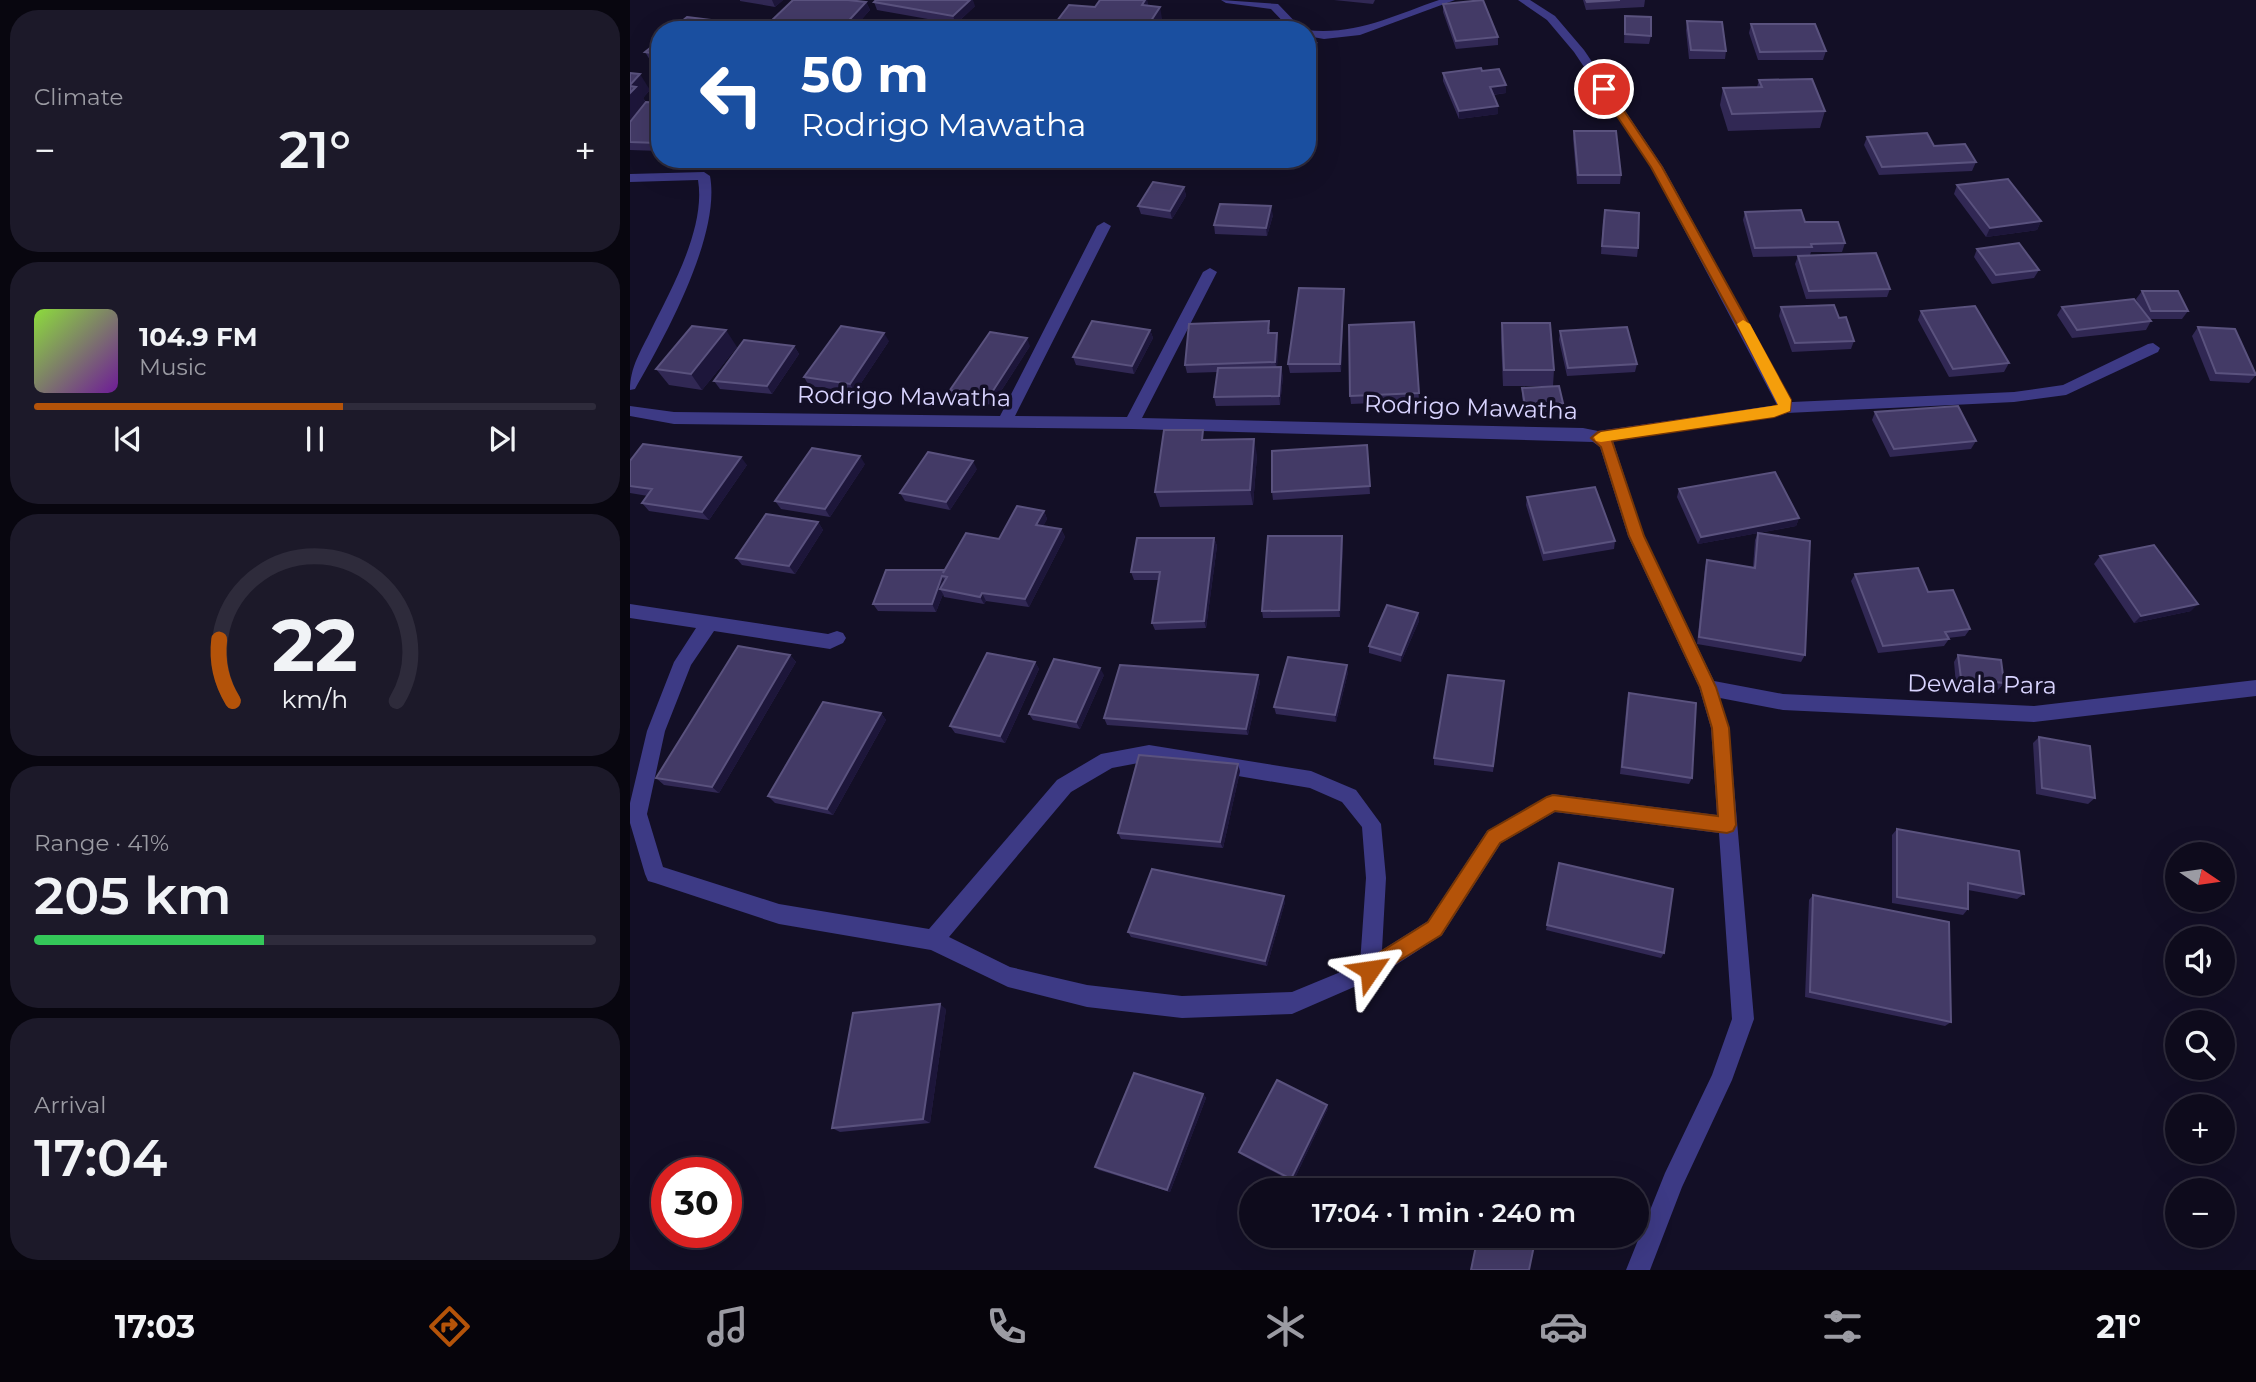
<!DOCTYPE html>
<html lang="en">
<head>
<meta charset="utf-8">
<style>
	body { margin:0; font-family:Montserrat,sans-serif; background:#1c1929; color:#f1f3f6; height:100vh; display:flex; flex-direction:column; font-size:26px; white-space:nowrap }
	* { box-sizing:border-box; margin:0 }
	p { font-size:23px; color:#9b9ba3 }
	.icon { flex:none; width:38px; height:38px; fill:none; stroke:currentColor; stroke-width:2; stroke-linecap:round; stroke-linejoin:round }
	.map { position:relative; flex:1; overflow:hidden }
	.details { display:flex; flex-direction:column; gap:10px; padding:10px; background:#08060f; width:630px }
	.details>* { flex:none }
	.guide { position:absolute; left:21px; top:21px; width:665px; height:147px; border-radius:28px; box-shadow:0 7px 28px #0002,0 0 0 2px #2e2b3b; background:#1a4fa0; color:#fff; overflow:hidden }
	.needle { width:46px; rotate:103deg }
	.buttons { position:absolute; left:1535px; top:842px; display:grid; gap:14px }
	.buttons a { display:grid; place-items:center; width:70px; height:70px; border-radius:50%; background:#0e0b1c; box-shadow:0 7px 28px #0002,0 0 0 2px #2e2b3b; font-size:35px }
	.speed { position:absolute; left:21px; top:1157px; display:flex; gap:14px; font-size:35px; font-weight:700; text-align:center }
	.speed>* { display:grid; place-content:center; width:91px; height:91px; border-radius:50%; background:#0e0b1c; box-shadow:0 7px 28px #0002,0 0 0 2px #2e2b3b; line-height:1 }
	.speed .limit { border:10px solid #d22; background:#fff; color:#111 }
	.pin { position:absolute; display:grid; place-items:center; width:60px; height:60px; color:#fff; margin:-30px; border:4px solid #fff; border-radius:50%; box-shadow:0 2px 7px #0007 }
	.me { position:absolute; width:77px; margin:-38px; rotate:58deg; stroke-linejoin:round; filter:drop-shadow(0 0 5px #0008) }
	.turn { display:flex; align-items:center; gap:24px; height:147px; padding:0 35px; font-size:32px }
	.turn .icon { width:91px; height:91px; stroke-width:2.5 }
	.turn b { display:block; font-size:49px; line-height:60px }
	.big { font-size:52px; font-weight:600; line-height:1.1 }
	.details .tile { flex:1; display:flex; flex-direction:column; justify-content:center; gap:10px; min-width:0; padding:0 24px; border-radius:28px; background:#1c1929 }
	.details .dial { align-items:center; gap:0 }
	.dial svg { height:182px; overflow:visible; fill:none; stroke:#2e2b3b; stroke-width:7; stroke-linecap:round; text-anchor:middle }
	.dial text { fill:#f1f3f6; stroke:none }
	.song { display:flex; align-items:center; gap:21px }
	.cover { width:84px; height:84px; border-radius:10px; background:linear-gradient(135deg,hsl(90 70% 55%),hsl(280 70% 35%)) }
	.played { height:7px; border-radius:4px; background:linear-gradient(90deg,#b45309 55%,#2e2b3b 55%) }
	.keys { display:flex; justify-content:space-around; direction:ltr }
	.heat { display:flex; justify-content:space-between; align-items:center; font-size:38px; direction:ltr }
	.charge { height:10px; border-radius:5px; background:linear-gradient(90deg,#34c759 41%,#2e2b3b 0) }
	.trip { position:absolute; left:609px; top:1178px; width:410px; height:70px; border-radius:35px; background:#0e0b1c; box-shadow:0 7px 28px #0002,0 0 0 2px #2e2b3b; font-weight:600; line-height:70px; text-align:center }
	.tab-bar { display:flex; height:112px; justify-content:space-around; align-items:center; background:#06040b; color:#9b9ba3 }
	.tab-bar .icon { width:49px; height:49px }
	.tab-bar .on { color:#b45309 }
	.tab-bar b { font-size:32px; color:#f1f3f6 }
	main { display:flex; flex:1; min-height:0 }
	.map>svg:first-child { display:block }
</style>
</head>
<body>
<main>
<section class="details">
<div class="tile"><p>Climate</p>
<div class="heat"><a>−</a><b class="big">21°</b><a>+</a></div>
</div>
<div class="tile">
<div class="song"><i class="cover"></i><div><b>104.9 FM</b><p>Music</p></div></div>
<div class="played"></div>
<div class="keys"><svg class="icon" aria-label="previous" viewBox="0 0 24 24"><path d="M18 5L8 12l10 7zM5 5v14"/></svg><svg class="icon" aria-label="pause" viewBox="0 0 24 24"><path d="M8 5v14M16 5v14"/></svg><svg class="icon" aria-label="next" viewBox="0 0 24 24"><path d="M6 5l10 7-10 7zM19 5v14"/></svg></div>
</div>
<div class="tile dial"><svg viewBox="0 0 100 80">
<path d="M14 69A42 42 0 1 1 86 69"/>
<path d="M14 69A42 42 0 0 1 8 42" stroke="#b45309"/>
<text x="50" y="56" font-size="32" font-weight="700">22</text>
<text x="50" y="72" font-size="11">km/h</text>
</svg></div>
<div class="tile"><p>Range · 41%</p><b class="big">205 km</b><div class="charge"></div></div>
<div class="tile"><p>Arrival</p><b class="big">17:04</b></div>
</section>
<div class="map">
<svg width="1626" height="1270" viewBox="0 0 1626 1270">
	<rect width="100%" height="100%" fill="#130f26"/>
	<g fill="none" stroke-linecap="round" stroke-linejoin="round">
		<path fill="#3d3a85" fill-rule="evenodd" d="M591,0L648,4L673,30H661L641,9L596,3Z
			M809,0H825L730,35L694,39L677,36L676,30C725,36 765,15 809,0Z
			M888,0H900L925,16L954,50L1033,167L1162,402L1384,392L1433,385L1518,344L1523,343L1530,348L1528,352L1436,395L1384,402L1157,413L1145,417L983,441L1014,536L1084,681L1153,694L1404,706L1626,680V696L1404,722L1153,710L1090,698L1099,728L1124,1019L1102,1080L1052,1187L1020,1270H996L1035,1173L1082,1075L1102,1019L1089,833L925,812L871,843L812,935L747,977L662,1014L552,1018L457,1007L378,987L301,950L149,924L25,883L18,881L15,874L0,823V803L17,731L44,662L66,628L0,618V604L198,634L207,631L213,633L216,638L213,643L200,649L84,631L61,665L35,731L17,814L33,867L149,904L299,929L427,780L471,754L519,745L681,771L726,790L751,824L756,878L752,950L798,921L857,831L916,797L923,794L1087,815L1081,728L1069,687L998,536L970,447L963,442L502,429L44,424L0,416V406L44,412L370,416L467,226L474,222L481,226L385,416L497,417L573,272L580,268L587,272L512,418L953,428L968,431L1147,405L1021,167L944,52L917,20ZM519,761L680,788L712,802L732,827L736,878L730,964L662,992L552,996L457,985L380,967L319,937L441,792L482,768Z
			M74,172L80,176C91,235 35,337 5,389L0,390C0,367 11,351 21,330C42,288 76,227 68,180L0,182V174Z"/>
	</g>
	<path fill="#312854" d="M110,0H153L145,7L110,1Z
		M470,0H517L518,6L533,24L529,30H430L427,21L465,7Z
		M704,0H745L743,4Z
		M953,0H1015L1014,7L956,10Z
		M236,2L240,10L222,30H142L139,23Z
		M244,2L345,6L326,24L247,10Z
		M813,4L868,37V45L826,49L813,12Z
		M995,16L1021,36L1019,44L994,43Z
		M1057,21L1096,51L1095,59H1059L1056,30Z
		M1121,24L1196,51L1193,60H1128L1119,33Z
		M30,40V62L20,60L15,52Z
		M0,73L20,90L13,98L16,102L30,103V151L0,150Z
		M813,73L876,85V93L863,95L868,114L829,119L813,81Z
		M1129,80L1195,111L1190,128L1098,131L1090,105L1093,88L1127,87Z
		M944,131L991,175L990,184H947L943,139Z
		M1237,137L1304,146L1346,162L1342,171L1249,175L1234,145Z
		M153,159H207L155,162Z
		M1327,185L1411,221L1407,230L1356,237L1324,194Z
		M554,187L556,196L542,219L511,214L508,206Z
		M1115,212L1175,222L1215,243L1212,252H1181L1180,255L1260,289L1257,297L1176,299L1165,264L1168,256L1123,257L1113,220Z
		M643,215L637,236L585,234L584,225Z
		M973,219L1008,248L1007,257L971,254Z
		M1347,249L1409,270L1404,278L1362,284L1344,257Z
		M1512,291L1558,311L1552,319H1519L1521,321L1516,330L1442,338L1427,315L1432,307H1510L1506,299Z
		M714,298L711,372L660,373L658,364Z
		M1151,307L1224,341L1221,349L1162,352L1149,316Z
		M1291,311L1379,363L1374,372L1319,377L1288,320Z
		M784,322L789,401L721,404L720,396Z
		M872,323L924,370L923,386H873L871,340Z
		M1568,327L1626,375L1619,383L1580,381L1562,336Z
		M640,329V333H647L648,341L647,368L653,376L650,405L586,406L584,397L587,372L557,373L555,365Z
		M520,330L523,338L504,374L446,365L443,357Z
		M930,331L1007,364L1005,372L937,376L929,340Z
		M259,341L225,392L179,386L174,377Z
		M164,346L169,354L142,394L90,389L84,381Z
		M400,346L362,405L324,398L320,390Z
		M107,347L72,390L39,385L26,369Z
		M892,388L933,403L932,411L894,413L892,396Z
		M1245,412L1346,441L1341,449L1260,457L1242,420Z
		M576,440L627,455L623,505L530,507L525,492Z
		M737,445L740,494L643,500L642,492Z
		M0,461L117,465L79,520L19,511L12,503L18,496L0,493Z
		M235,464L200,517L151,509L145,501Z
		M347,469L320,510L275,501L270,493Z
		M1049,489L1169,518L1166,526L1129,533L1175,655L1171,662L1067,644L1075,567L1077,560L1123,567L1125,540L1128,533L1068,544L1047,497Z
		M897,497L985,541L984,549L913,561L896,505Z
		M414,511L417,519L413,526L431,529L435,537L399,607L356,601L354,604L314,597L313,594L306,612L248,611L243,604L314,571Z
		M188,522L193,530L165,574L112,565L106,558Z
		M712,536L713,543L710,617L633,618L632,611Z
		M584,538L587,546L576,628L525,630L522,623L529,580H504L501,572Z
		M1470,556L1561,611L1504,623L1464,564Z
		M1225,574L1298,592L1340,629L1335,636L1318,638L1319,639L1314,646L1248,653L1221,581Z
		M788,613L789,621L771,662L739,653V646Z
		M160,655L166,662L89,793L34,785L26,778Z
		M1328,655L1374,683L1368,690L1326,685L1324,662Z
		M405,662L409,669L375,743L325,733L320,726Z
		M718,672L706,722L646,714L644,707Z
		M474,675L450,729L403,720L399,714Z
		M628,675L630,682L618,735L477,725L474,718Z
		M874,681L863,772L804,765V758Z
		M999,693L1062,778L1059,784L990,774L997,700Z
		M251,713L256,720L203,815L145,803L138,796Z
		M1409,737L1465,798L1458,804L1406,794L1403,743Z
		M610,771L593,848L491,839L488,833Z
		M1267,829L1394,894L1387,899L1338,890V909L1333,915L1262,903V835Z
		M929,863L1034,953L1031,958L916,930Z
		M1183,895L1321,1022L1315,1026L1175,997L1179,900Z
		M655,902L637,966L501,937L498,932Z
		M316,1009L300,1123L210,1132L202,1128Z
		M573,1094L576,1098L540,1192L469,1170L465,1167Z
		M698,1108L663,1182L612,1155L609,1152Z"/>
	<path fill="#1d163a" d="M142,0H153L145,7Z
		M340,0H343L345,6L326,24L323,16Z
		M515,0H517L520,14L512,5Z
		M236,2L240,10L222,30H210Z
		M530,7L533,24L529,30H515Z
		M89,21L93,30H79Z
		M686,43L687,51L677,62V53Z
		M10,74L20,90L13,98L16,103L0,122V85Z
		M876,85V93L859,95L860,87Z
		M868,106V114L829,119V111Z
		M554,187L556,196L542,219L540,211Z
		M641,206L643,215L637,236L636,228Z
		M1411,221L1407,230L1356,237L1360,228Z
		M714,289V298L711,372L710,364Z
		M96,330L107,347L72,390L61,374Z
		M520,330L523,338L504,374L502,366Z
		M254,333L259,341L225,392L220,384Z
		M647,333L648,341L647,370L645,362Z
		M397,338L400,346L362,405L359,397Z
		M164,346L169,354L142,394L137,386Z
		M651,367L653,376L650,405L649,396Z
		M624,439L627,455L623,505L620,490Z
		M230,456L235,464L200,517L195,509Z
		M111,457L117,465L79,520L72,512Z
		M343,461L347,469L320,510L316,502Z
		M414,511L417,519L410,533L406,525Z
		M1169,518L1166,526L1068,544L1071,537Z
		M188,522L193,530L165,574L159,566Z
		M431,529L435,537L399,607L395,599Z
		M712,536L713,543L710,617L709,610Z
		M584,538L587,546L576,628L574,621Z
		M312,576L316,584L310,589L313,594L306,612L302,604Z
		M352,593L356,601L354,604L350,597Z
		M1568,604L1561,611L1504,623L1511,616Z
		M788,613L789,621L771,662V655Z
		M160,655L166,662L89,793L82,787Z
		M405,662L409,669L375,743L370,736Z
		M717,665L718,672L706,722L705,715Z
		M470,668L474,675L450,729L446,722Z
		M628,675L630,682L618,735L616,729Z
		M251,713L256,720L203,815L197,809Z
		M608,764L610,771L593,848L590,842Z
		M654,896L655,902L637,966L635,961Z
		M310,1004L316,1009L300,1123L293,1119Z
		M573,1094L576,1098L540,1192L537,1190Z
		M697,1105L698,1108L663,1182L661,1179Z"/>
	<path fill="#433a66" stroke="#5a527e" stroke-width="2" d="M163,0H218L236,2L210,30H196L139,23Z
		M246,0H340L323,16L244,2Z
		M470,0H515L512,5L530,7L515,30L497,28L496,30H449L453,24L427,21L439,5L465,7Z
		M853,0L868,37L826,41L813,4Z
		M956,0H990L957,2Z
		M995,16L1021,17V36L995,34Z
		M57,17L89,21L79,30H41Z
		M1057,21L1092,22L1096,51L1061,50Z
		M538,24L584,28V30H534Z
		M1121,24H1185L1196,51L1130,52Z
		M30,40V54L15,52Z
		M677,41L686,43L677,53Z
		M851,68L852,71L869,69L876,85L860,87L868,106L829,111L813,73Z
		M0,73L10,74L0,85Z
		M1182,79L1195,111L1102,114L1093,88L1132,87L1129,80Z
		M0,86L6,87L0,93Z
		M16,102L30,103V140L27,143L0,142V122Z
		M944,131H986L991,175H948Z
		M1297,133L1304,146L1335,144L1346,162L1252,167L1237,137Z
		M1378,179L1411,221L1360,228L1327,185Z
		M523,182L554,187L540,211L508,206Z
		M590,204L641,206L636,228L584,225Z
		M975,210L1009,213L1008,248L972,246Z
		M1171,210L1175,222H1208L1215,243L1181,244L1182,247L1125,248L1115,212Z
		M1389,243L1409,270L1366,275L1347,249Z
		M1246,253L1260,289L1179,291L1168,256Z
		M669,288L714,289L710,364H658Z
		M1512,291H1548L1558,311H1521Z
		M1504,299L1521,321L1447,330L1432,307Z
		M1204,305L1209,318L1216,317L1224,341L1165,343L1151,307Z
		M1345,306L1379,363L1323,369L1291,311Z
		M462,321L520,330L502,366L443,357Z
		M639,321L638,333H647L645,362L555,365L559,324Z
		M784,322L789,393L720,396L719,325Z
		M872,323H920L924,370H874Z
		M62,326L96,330L61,374L26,369Z
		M211,326L254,333L220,384L174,377Z
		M997,327L1007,364L938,368L930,331Z
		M1568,327L1605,329L1626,375L1586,373Z
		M360,332L397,338L359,397L320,390Z
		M114,340L164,346L137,386L84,381Z
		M651,367L649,396L584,397L588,368Z
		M929,386L933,403L895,405L892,388Z
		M1328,406L1346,441L1264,449L1245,412Z
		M534,430H573L572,440L624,439L620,490L525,492Z
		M13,444L111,457L72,512L12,503L22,489L0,486V461Z
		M737,445L740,486L642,492V451Z
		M182,448L230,456L195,509L145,501Z
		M298,452L343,461L316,502L270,493Z
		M1145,472L1169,518L1071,537L1049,489Z
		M965,487L985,541L914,553L897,497Z
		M387,506L414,511L406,525L431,529L395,599L352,593L350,597L310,589L317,577L312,576L302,604H243L256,570H314L313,573L336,533L369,539Z
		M136,514L188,522L159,566L106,558Z
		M1128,533L1180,541L1175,655L1069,637L1077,560L1125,568Z
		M638,536H712L709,610L632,611Z
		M507,538H584L574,621L522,623L530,572H501Z
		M1524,545L1568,604L1511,616L1470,556Z
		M1288,568L1298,592L1323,590L1340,629L1315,632L1319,639L1253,646L1225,574Z
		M757,605L788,613L771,655L739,646Z
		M108,646L160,655L82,787L26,778Z
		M357,653L405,662L370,736L320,726Z
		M1328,655L1371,660L1374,683L1331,678Z
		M658,657L717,665L705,715L644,707Z
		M424,659L470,668L446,722L399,714Z
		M490,665L628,675L616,729L474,718Z
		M818,675L874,681L863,766L804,758Z
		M999,693L1066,703L1062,778L992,767Z
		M193,702L251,713L197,809L138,796Z
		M1409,737L1460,746L1465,798L1412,788Z
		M509,755L608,764L590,842L488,833Z
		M1267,829L1389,851L1394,894L1338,883V909L1267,897Z
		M929,863L1043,889L1034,953L917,925Z
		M522,869L654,896L635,961L498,932Z
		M1183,895L1319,922L1321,1022L1180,992Z
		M310,1004L293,1119L202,1128L223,1013Z
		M504,1073L573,1094L537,1190L465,1167Z
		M647,1080L697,1105L661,1179L609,1152Z
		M848,1236H906L899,1270H841Z"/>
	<path fill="#b45309" stroke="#753606" stroke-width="2" d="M971,87H978L1032,167L1161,400L1160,411L1144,417L982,441L1014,536L1086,687L1099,728L1106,825L1103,831L1097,833L925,811L870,843L811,935L740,979L733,976L730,970L733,963L798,922L858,831L917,797L923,795L1088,816L1082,728L1070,687L999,536L971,447L961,438L968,432L1142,407L1148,405V400L1021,167L969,89Z"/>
	<path fill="#f59e0b" d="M1113,320L1120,324L1161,400L1160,411L1144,417L971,442L966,441L964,437L971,432L1148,405L1107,324Z"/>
	<g text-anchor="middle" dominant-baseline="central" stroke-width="7" stroke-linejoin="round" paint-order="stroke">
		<g font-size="24" fill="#d9d4ff" stroke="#130f26">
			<text transform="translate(274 396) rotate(1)">Rodrigo Mawatha</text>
			<text transform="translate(841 407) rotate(2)">Rodrigo Mawatha</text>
			<text transform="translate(1352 684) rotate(1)">Dewala Para</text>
		</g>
	</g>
</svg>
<div class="buttons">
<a><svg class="needle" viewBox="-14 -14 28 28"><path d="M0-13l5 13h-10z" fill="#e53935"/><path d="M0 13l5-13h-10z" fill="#9b9ba3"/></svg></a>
<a><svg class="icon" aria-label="sound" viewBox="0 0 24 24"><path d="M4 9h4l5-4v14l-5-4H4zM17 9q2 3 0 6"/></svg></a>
<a><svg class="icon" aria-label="search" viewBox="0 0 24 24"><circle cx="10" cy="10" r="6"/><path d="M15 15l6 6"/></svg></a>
<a>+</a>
<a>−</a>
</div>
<div class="speed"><div class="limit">30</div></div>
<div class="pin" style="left:974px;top:89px;background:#d93025"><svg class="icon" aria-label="arrive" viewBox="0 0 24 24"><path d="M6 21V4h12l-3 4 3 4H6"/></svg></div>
<svg class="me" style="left:740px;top:970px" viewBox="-20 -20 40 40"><path d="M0-17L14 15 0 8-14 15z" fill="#b45309" stroke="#fff" stroke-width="4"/></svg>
<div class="trip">17:04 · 1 min · 240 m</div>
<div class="guide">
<div class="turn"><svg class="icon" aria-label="left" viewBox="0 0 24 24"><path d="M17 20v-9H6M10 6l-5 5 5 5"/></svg><div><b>50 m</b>Rodrigo Mawatha</div></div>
</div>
</div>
</main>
<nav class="tab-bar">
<b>17:03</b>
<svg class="icon on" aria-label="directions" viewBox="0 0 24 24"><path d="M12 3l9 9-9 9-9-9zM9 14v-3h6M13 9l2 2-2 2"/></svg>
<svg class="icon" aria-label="music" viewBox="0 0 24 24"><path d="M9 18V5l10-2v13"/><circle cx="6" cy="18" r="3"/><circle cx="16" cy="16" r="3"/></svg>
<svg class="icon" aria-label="phone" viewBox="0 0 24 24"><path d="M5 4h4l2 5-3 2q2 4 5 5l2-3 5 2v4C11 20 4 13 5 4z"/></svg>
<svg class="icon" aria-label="climate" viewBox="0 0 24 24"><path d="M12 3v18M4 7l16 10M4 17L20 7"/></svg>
<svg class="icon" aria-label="car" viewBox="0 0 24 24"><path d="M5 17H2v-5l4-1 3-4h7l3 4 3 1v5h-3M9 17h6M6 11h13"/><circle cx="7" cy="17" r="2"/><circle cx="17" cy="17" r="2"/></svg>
<svg class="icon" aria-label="filters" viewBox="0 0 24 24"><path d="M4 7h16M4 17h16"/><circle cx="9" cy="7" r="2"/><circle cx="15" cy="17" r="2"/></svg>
<b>21°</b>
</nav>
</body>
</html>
